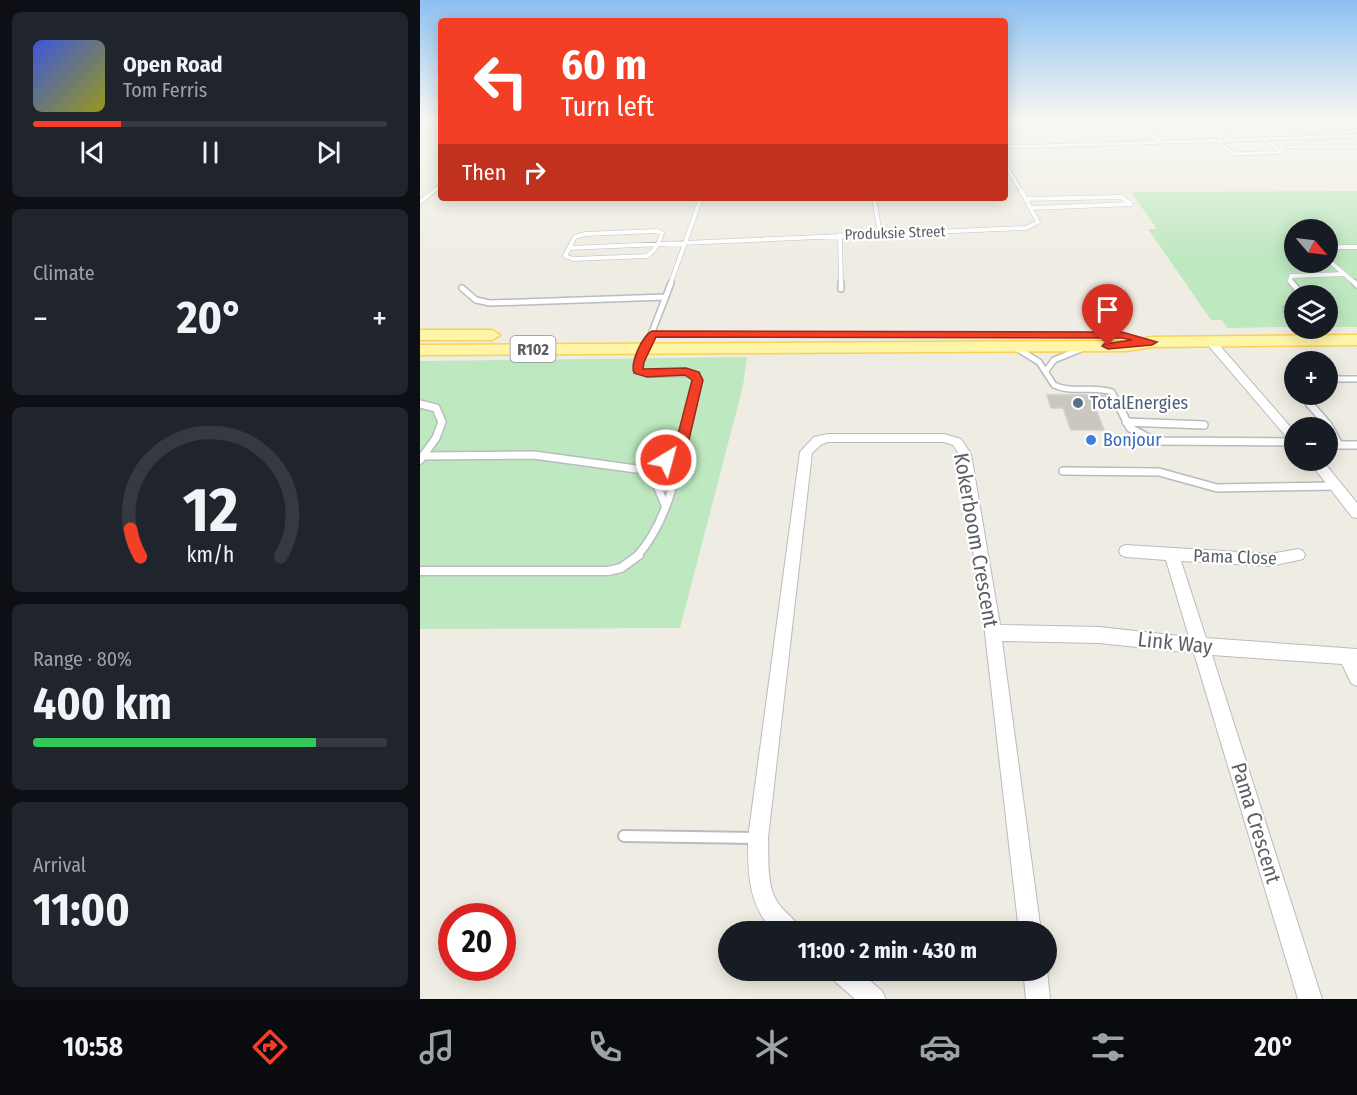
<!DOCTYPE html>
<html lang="en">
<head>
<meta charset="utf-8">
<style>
	body { margin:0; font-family:"Fira Sans Condensed",sans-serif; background:#20242c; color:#f1f3f6; height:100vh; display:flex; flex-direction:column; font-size:22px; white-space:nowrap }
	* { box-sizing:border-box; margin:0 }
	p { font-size:20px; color:#9ea1a6 }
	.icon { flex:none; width:33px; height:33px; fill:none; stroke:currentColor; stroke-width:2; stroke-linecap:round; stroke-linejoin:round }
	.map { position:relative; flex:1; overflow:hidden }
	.panel { display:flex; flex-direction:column; gap:12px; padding:12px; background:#0d0f14; width:420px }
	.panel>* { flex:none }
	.guide { position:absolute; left:18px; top:18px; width:570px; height:183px; border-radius:6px; box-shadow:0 3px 15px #0003; background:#f23f26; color:#fff; overflow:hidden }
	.needle { width:39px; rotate:118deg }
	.tools { position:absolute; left:864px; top:219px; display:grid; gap:12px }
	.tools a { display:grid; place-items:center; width:54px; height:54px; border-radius:50%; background:#171b24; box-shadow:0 3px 15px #0003; font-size:30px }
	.speed { position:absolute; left:18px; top:903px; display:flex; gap:12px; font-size:30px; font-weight:700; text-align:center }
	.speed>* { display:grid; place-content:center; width:78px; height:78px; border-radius:50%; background:#171b24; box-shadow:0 3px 15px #0003; line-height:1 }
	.speed .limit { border:9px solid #d22; background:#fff; color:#111 }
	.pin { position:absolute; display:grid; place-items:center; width:51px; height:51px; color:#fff; margin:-62px -26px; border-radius:50% 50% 50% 0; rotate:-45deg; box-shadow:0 0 6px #0007 }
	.pin .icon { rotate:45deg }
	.me { position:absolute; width:66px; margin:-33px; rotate:37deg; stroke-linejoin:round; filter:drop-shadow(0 0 4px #0008) }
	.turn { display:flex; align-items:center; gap:21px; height:126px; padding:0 24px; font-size:27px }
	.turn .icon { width:78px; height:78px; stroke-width:2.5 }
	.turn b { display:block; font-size:42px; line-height:51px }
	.then { display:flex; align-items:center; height:57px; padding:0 24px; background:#0003; gap:12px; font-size:22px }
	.big { font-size:45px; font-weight:700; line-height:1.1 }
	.panel .widget { flex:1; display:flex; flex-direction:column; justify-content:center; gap:9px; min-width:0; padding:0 21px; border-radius:9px; background:#20242c }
	.panel .dial { align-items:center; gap:0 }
	.dial svg { height:156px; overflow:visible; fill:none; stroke:#363941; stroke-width:7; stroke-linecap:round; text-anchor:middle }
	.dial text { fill:#f1f3f6; stroke:none }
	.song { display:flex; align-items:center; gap:18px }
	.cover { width:72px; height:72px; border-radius:9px; background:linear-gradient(135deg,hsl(230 70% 55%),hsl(60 70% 35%)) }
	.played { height:6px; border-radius:3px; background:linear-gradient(90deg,#f23f26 25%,#363941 25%) }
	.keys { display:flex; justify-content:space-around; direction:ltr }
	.heat { display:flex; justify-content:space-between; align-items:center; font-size:33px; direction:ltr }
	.charge { height:9px; border-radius:4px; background:linear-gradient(90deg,#34c759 80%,#363941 0) }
	.trip { position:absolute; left:298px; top:921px; width:339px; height:60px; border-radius:30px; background:#171b24; box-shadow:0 3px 15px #0003; font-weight:700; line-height:60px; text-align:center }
	.dock { display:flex; height:96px; justify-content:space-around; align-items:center; background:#090b0e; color:#9ea1a6 }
	.dock .icon { width:42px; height:42px }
	.dock .active { color:#f23f26 }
	.dock b { font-size:27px; color:#f1f3f6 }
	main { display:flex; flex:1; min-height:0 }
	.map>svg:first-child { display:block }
</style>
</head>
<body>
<main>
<section class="panel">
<div class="widget">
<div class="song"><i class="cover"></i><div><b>Open Road</b><p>Tom Ferris</p></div></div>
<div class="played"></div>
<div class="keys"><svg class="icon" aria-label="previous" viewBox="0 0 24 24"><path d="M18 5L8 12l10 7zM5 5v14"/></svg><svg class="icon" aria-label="pause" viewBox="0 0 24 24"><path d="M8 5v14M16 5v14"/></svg><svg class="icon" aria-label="next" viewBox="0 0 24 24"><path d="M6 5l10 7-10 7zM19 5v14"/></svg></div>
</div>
<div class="widget"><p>Climate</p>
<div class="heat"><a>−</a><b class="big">20°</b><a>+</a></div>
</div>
<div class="widget dial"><svg viewBox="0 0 100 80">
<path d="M14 69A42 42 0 1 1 86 69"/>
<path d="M14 69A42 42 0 0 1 9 55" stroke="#f23f26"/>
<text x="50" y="56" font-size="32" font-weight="700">12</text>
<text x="50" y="72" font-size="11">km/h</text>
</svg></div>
<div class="widget"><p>Range · 80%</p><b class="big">400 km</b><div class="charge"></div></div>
<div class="widget"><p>Arrival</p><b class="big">11:00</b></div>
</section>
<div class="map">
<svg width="937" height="999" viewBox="0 0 937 999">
	<rect width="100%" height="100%" fill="#efede3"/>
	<path fill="#bee8c0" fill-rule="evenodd" d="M937,191V327H908V296H874V327L807,328L802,320H791L728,229H737L711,192ZM874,230H908V262H874Z
		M327,357L323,386L260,628L0,629V361Z"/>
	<path fill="#cac7c0" stroke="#d4cfc1" stroke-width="1.5" d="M627,395H686L690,407H675L684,430H651L643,408H631Z"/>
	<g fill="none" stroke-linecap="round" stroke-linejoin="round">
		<defs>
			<path id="service-far5" d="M710,118L740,142
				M780,118L810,140
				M911,118L926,125
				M937,124L926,125L937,131
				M0,127H21
				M905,129L930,128
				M797,141L815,154L863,152L845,140
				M585,147L937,136
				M869,147H937
				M585,164L602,192
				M13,192L21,185"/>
			<path id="service-far4" d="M454,198L460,234
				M607,199L701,197L711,204L612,208
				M0,202L15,190
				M236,231L242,233C239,243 236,250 227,256L153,259L145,256L155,237L165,234Z
				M420,235L421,285
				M908,247H937
				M149,248L606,228L618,222L601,190
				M908,260L937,285
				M250,285L281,198
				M873,285L870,281L871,276L924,274"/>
			<path id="service-far3" d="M251,283L217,371C236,378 256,370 275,375L278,380L272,404
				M421,283V289
				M872,283L883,296
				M935,283L937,285
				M42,288L56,300L70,303L246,297
				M866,309L874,306
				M598,349L619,362L634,385C652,394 673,385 692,392L698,404
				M626,371L634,360L661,349
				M908,379H937
				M881,394L889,404"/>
			<path id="service-far2" d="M697,402L710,428L734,441L874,442
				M888,402L908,425L919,445
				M0,404L16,408L22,422L16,438L0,460
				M706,422L784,425
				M908,445H937
				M3,456L114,455L231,471L260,448
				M231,471L245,505
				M643,471L739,472L797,488L916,486
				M217,556C252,518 261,452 273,402"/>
			<path id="service-far1" d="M0,571H188L201,568L219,555"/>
			<path id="service" d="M204,836L336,838"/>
			<path id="minor" d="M791,339L795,340L874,431V442L870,441L787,344L786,342Z
				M408,434H524L541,439L551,454L580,625L679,627L769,637L746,560L706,557L701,555L699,551L701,547L706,545L851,554L878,549L883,551L885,555L883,559L851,566L761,561L786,638L937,649V686L931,683L922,664L792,655L902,999H878L774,653L679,643L582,641L621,932H599L565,633L539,454L533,445L524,442H408L402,444L392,453L348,838C349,859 346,885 358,903C365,913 377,920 382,932H354L351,929C328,901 328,873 328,838L380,452L394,437Z
				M888,460H902L937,503V518L932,517Z
				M408,970H438L462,991L466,999H435L411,978Z
				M603,970H627L630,999H606Z"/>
			<path id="primary" d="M0,330H72L80,335L72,340H0Z
				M937,335V345L732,347L706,351L0,355V345L706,341L732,337Z"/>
		</defs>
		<use href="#service-far5" stroke="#b8bbc0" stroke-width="4.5"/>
		<use href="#service-far4" stroke="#b8bbc0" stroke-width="5"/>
		<use href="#service-far3" stroke="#b8bbc0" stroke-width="8"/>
		<use href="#service-far2" stroke="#b8bbc0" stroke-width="10"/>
		<use href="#service-far1" stroke="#b8bbc0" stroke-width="11"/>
		<use href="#service" stroke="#b8bbc0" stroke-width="14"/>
		<use href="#minor" stroke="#b8bbc0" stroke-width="2"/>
		<use href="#primary" stroke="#f9d252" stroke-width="3"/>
		<use href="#service-far5" stroke="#fff" stroke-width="3"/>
		<use href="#service-far4" stroke="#fff" stroke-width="4"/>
		<use href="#service-far3" stroke="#fff" stroke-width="5"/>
		<use href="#service-far2" stroke="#fff" stroke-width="7"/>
		<use href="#service-far1" stroke="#fff" stroke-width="8"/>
		<use href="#service" stroke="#fff" stroke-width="10"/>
		<use href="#minor" fill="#fff" fill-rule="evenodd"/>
		<use href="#primary" fill="#fff5a8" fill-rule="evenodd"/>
		<defs>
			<path id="rail" d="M0,120L21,119"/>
		</defs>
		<use href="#rail" stroke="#b6b7b8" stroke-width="3"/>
		<use href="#rail" stroke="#fff" stroke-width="2" stroke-dasharray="6" stroke-linecap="butt"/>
	</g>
	<linearGradient id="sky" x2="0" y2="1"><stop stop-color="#8cc0f1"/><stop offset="0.46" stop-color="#f8f7f2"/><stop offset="1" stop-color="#f8f7f2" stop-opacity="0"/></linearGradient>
	<rect width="937" height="258" fill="url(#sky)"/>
	<path fill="#f23f26" stroke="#9d2919" stroke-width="1.5" d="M232,331L702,332L737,342L732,345L688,349L682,346L684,344L712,340L702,338L236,337L224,362L223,369L266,368L279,372L283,380L267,448L246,464L240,460L255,446L272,380L265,375L227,377L214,373C210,363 222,336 232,331Z"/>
	<circle fill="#5c6f8a" stroke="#fff" stroke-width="2" cx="658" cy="403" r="6"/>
	<circle fill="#3f7fe0" stroke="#fff" stroke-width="2" cx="671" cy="440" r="6"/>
	<g text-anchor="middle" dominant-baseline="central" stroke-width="4.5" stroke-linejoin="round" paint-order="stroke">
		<g font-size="15" fill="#5b5f65" stroke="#fff">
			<text transform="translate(475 233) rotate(-2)">Produksie Street</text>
		</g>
		<rect fill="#fff" stroke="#8c8f93" stroke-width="1.5" x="90.5" y="336" width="45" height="26" rx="4.5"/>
		<g font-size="16" font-weight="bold" fill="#5b5f65">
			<text x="113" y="349">R102</text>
		</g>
		<g font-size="18" fill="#4e5e75" stroke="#fff" text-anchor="start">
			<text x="670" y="403">TotalEnergies</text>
		</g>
		<g font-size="18" fill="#366cbe" stroke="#fff" text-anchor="start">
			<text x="683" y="440">Bonjour</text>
		</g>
		<g font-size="18" fill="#5b5f65" stroke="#fff">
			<text transform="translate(815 557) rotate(2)">Pama Close</text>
		</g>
		<g font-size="21" fill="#5b5f65" stroke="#fff">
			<text transform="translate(556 540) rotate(80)">Kokerboom Crescent</text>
			<text transform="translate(755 643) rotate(6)">Link Way</text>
			<text transform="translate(836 823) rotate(73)">Pama Crescent</text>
		</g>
	</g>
</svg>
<div class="tools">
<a><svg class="needle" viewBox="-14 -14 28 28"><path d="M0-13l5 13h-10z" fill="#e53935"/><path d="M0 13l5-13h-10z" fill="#9ea1a6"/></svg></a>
<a><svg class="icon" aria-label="layers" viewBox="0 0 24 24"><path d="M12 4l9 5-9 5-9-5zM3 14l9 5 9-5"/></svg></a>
<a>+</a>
<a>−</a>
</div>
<div class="speed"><div class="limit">20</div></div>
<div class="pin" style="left:688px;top:346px;background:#d93025"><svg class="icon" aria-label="arrive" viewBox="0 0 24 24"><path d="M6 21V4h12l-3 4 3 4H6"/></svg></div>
<svg class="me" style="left:246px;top:460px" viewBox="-20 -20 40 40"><circle r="17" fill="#f23f26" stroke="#fff" stroke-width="3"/><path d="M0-11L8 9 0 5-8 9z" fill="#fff"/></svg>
<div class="trip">11:00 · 2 min · 430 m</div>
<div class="guide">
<div class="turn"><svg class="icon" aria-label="left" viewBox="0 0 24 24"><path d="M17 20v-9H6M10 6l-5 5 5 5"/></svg><div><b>60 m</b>Turn left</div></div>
<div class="then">Then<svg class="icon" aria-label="right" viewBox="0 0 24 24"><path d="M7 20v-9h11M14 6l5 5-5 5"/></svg></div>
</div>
</div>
</main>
<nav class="dock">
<b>10:58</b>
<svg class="icon active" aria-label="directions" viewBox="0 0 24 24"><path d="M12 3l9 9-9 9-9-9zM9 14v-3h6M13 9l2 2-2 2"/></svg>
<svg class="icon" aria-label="music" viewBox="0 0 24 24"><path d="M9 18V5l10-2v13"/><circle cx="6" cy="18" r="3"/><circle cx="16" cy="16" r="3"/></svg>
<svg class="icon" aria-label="phone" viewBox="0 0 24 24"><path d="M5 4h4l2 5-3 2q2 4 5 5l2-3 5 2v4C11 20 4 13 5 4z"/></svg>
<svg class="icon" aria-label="climate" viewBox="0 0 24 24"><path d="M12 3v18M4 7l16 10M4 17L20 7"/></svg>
<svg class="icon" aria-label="car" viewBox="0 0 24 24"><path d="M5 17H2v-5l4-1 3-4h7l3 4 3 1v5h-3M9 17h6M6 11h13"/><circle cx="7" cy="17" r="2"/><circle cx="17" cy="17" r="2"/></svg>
<svg class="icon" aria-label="filters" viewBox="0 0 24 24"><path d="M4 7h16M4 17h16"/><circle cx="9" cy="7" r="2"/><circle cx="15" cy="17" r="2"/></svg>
<b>20°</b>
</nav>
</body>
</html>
